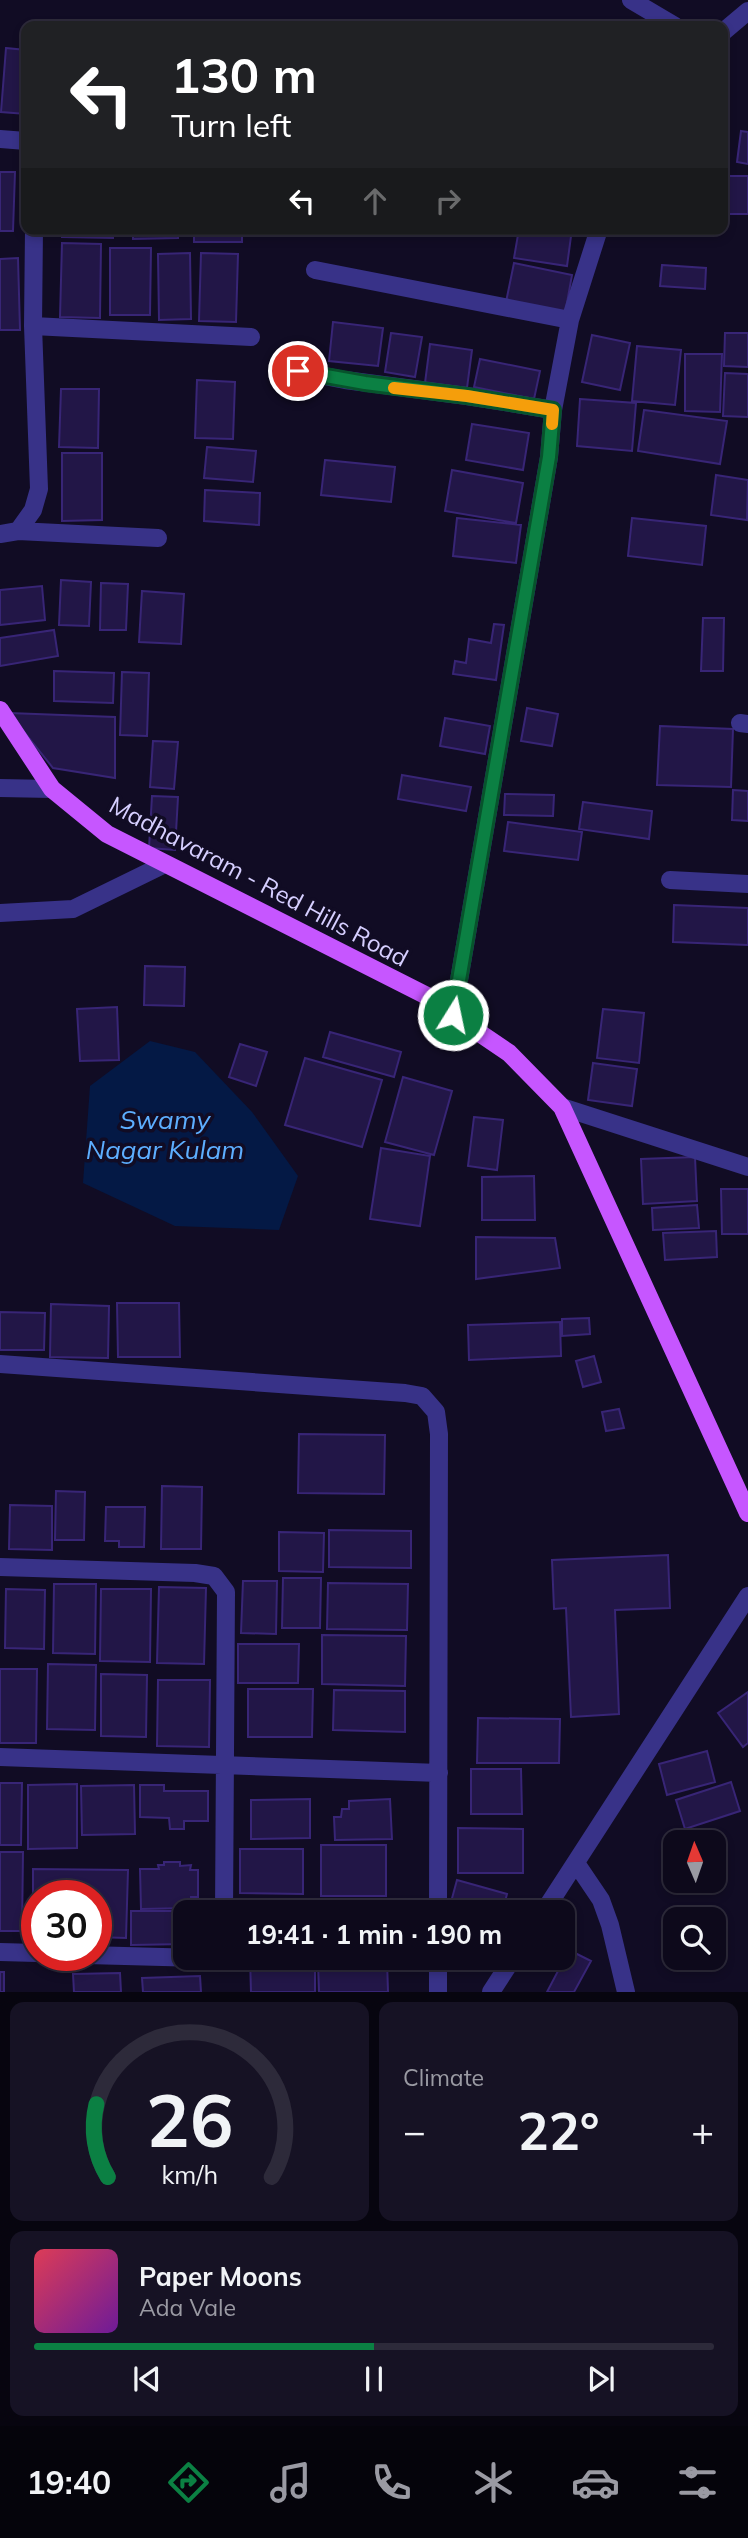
<!DOCTYPE html>
<html lang="en">
<head>
<meta charset="utf-8">
<style>
	body { margin:0; font-family:Mulish,sans-serif; background:#161224; color:#f1f3f6; height:100vh; display:flex; flex-direction:column; font-size:26px; white-space:nowrap }
	* { box-sizing:border-box; margin:0 }
	p { font-size:23px; color:#9a9aa3 }
	.icon { flex:none; width:38px; height:38px; fill:none; stroke:currentColor; stroke-width:2; stroke-linecap:round; stroke-linejoin:round }
	.map { position:relative; height:1992px; overflow:hidden }
	.details { display:flex; flex-direction:column; gap:10px; padding:10px; background:#07050f; flex:1 }
	.details>* { flex:none }
	.guide { position:absolute; left:21px; top:21px; width:707px; height:214px; border-radius:14px; box-shadow:0 4px 10px #0003,0 0 0 2px #2d2a3a; background:#202124; color:#fff; overflow:hidden }
	.needle { width:46px; rotate:358deg }
	.tools { position:absolute; left:663px; top:1830px; display:grid; gap:14px }
	.tools a { display:grid; place-items:center; width:63px; height:63px; border-radius:14px; background:#0d091b; box-shadow:0 4px 10px #0003,0 0 0 2px #2d2a3a; font-size:35px }
	.speed { position:absolute; left:21px; top:1880px; display:flex; gap:14px; font-size:35px; font-weight:700; text-align:center }
	.speed>* { display:grid; place-content:center; width:91px; height:91px; border-radius:50%; background:#0d091b; box-shadow:0 4px 10px #0003,0 0 0 2px #2d2a3a; line-height:1 }
	.speed .limit { border:10px solid #d22; background:#fff; color:#111 }
	.pin { position:absolute; display:grid; place-items:center; width:60px; height:60px; color:#fff; margin:-30px; border:4px solid #fff; border-radius:50%; box-shadow:0 2px 7px #0007 }
	.me { position:absolute; width:77px; margin:-38px; rotate:10deg; stroke-linejoin:round; filter:drop-shadow(0 0 5px #0008) }
	.turn { display:flex; align-items:center; gap:24px; height:147px; padding:0 35px; font-size:32px }
	.turn .icon { width:91px; height:91px; stroke-width:2.5 }
	.turn b { display:block; font-size:49px; line-height:60px }
	.lanes { display:flex; align-items:center; height:66px; padding:0 35px; background:#0003; justify-content:center; gap:35px; direction:ltr }
	.lanes .off { opacity:.35 }
	.big { font-size:52px; font-weight:700; line-height:1.1 }
	.details .card { flex:1; display:flex; flex-direction:column; justify-content:center; gap:10px; min-width:0; padding:0 24px; border-radius:14px; background:#161224 }
	.details .dial { align-items:center; gap:0 }
	.dial svg { height:182px; overflow:visible; fill:none; stroke:#2d2a3a; stroke-width:7; stroke-linecap:round; text-anchor:middle }
	.dial text { fill:#f1f3f6; stroke:none }
	.song { display:flex; align-items:center; gap:21px }
	.cover { width:84px; height:84px; border-radius:10px; background:linear-gradient(135deg,hsl(350 70% 55%),hsl(280 70% 35%)) }
	.played { height:7px; border-radius:4px; background:linear-gradient(90deg,#0b8043 50%,#2d2a3a 50%) }
	.keys { display:flex; justify-content:space-around; direction:ltr }
	.heat { display:flex; justify-content:space-between; align-items:center; font-size:38px; direction:ltr }
	.details .tiles { flex:1; display:grid; gap:10px; grid-template-columns:1fr 1fr }
	.card:last-child { grid-column:span 2 }
	.trip { position:absolute; left:173px; top:1900px; width:402px; height:70px; border-radius:14px; background:#0d091b; box-shadow:0 4px 10px #0003,0 0 0 2px #2d2a3a; font-weight:700; line-height:70px; text-align:center }
	.tab-bar { display:flex; height:112px; justify-content:space-around; align-items:center; background:#05040b; color:#9a9aa3 }
	.tab-bar .icon { width:49px; height:49px }
	.tab-bar .active { color:#0b8043 }
	.tab-bar b { font-size:32px; color:#f1f3f6 }
	.map>svg:first-child { display:block }
</style>
</head>
<body>
<div class="map">
<svg width="748" height="1992" viewBox="0 0 748 1992">
	<rect width="100%" height="100%" fill="#110c24"/>
	<path fill="#041945" d="M150,1041L195,1052L252,1112L298,1176L279,1230L175,1226L83,1183L90,1086Z"/>
	<path fill="#221647" stroke="#382576" stroke-width="2" d="M6,48L26,50V114L1,112Z
		M741,131L748,132V164L737,162Z
		M0,172H15L13,231H0Z
		M723,176H748V214H723Z
		M62,229H113V238L62,237Z
		M133,229H178V238L133,239Z
		M194,229H242V242H194Z
		M519,229H572L567,266L514,258Z
		M62,243L101,244L100,318L60,317Z
		M110,248H151L150,315H110Z
		M190,253L191,319L159,320L158,254Z
		M201,253L238,254L236,322L199,321Z
		M18,258L20,330H0V259Z
		M514,263L572,275L565,314L506,302Z
		M662,265L706,268L705,289L660,286Z
		M333,322L383,328L378,366L329,361Z
		M391,333L422,337L415,377L385,372Z
		M725,333H748V367L724,366Z
		M592,335L630,343L620,390L582,382Z
		M430,344L472,350L467,388L425,383Z
		M637,346L681,350L675,405L632,401Z
		M685,354H722L720,412L685,411Z
		M480,359L540,371L534,399L474,387Z
		M725,373L748,374V417L723,416Z
		M197,380L235,382L233,439L195,438Z
		M61,389H99L98,448L59,447Z
		M580,399L636,403L632,451L577,446Z
		M644,410L727,421L720,464L638,451Z
		M472,424L529,433L523,470L466,460Z
		M207,447L256,451L253,482L204,478Z
		M62,453H102V520L62,521Z
		M325,460L395,467L391,502L321,495Z
		M452,470L523,483L516,523L445,511Z
		M716,475L748,480L747,520L711,515Z
		M205,490L260,493L259,525L204,521Z
		M457,518L521,525L516,563L453,556Z
		M632,518L706,526L702,565L628,556Z
		M61,580L91,582L89,626L59,625Z
		M101,583L128,584L126,630H100Z
		M42,586L45,620L0,625V590Z
		M142,591L184,594L181,644L139,642Z
		M703,618H724L723,671H701Z
		M494,624L504,625L496,680L453,674L455,661L466,663L469,639L491,643Z
		M54,630L58,656L0,666V638Z
		M54,671L114,673L113,703L54,701Z
		M122,672L149,673L147,736L120,735Z
		M527,708L558,714L552,746L521,741Z
		M9,713L115,717V778L53,768Z
		M445,718L490,726L485,754L440,746Z
		M660,726L733,729L731,787L657,785Z
		M153,741L178,742L174,789L150,787Z
		M402,775L471,787L466,811L398,799Z
		M733,790L748,791V821L732,820Z
		M505,794L554,795L553,816L504,815Z
		M152,796L178,797L175,850L149,848Z
		M583,802L652,811L649,839L579,829Z
		M508,822L582,832L578,860L504,851Z
		M674,905L748,908V945L673,942Z
		M145,966L185,967L184,1006L144,1005Z
		M117,1007L119,1060L80,1061L77,1009Z
		M603,1009L644,1013L639,1063L597,1058Z
		M330,1032L401,1052L394,1077L323,1057Z
		M240,1044L267,1052L256,1086L229,1077Z
		M305,1058L382,1080L362,1147L285,1125Z
		M593,1063L637,1069L632,1106L588,1100Z
		M403,1077L452,1091L434,1155L385,1142Z
		M474,1117L503,1120L497,1170L468,1166Z
		M381,1148L430,1156L420,1226L370,1219Z
		M695,1157L697,1201L643,1204L641,1159Z
		M534,1176L535,1220H482V1177Z
		M721,1189H748V1234H722Z
		M697,1205L699,1228L653,1230L652,1208Z
		M716,1231L717,1257L665,1260L663,1233Z
		M476,1237L555,1238L560,1268L476,1279Z
		M117,1303H179L180,1357H118Z
		M51,1304L109,1306L108,1358L50,1357Z
		M0,1312L45,1313L44,1350H0Z
		M589,1318L590,1334L562,1336V1319Z
		M560,1322L561,1356L469,1360L468,1325Z
		M594,1356L601,1382L583,1387L576,1361Z
		M619,1409L624,1428L606,1431L602,1412Z
		M299,1434L385,1435L384,1494L298,1493Z
		M162,1486L202,1487L201,1549H161Z
		M56,1491L85,1492L84,1540H55Z
		M10,1505L52,1506V1550L9,1549Z
		M106,1507H145L144,1547H119V1541H105Z
		M329,1530L411,1531V1568L329,1567Z
		M279,1532L324,1533L323,1572L279,1571Z
		M668,1555L670,1608L615,1610L619,1714L571,1717L566,1608L554,1609L552,1560Z
		M283,1578H321L320,1628H282Z
		M243,1581H277L276,1634L241,1633Z
		M328,1583L408,1584L407,1630L327,1629Z
		M54,1584H96L95,1654L53,1653Z
		M159,1587L206,1588L204,1664L157,1663Z
		M6,1589L45,1590L44,1649L5,1648Z
		M101,1589H151L150,1662L100,1661Z
		M322,1635L406,1636L405,1686L322,1684Z
		M238,1644H299L298,1683H238Z
		M48,1664L96,1665L95,1730L47,1729Z
		M0,1669H37L36,1743H0Z
		M101,1674L147,1675L146,1737L101,1736Z
		M158,1680H210L209,1747L157,1746Z
		M248,1689H313L312,1737H248Z
		M334,1690L405,1691V1732L333,1730Z
		M748,1692V1743L743,1747L718,1713Z
		M478,1718L560,1719L559,1763H477Z
		M707,1751L715,1782L667,1795L659,1764Z
		M471,1769H521L522,1814H471Z
		M731,1782L740,1811L685,1829L676,1800Z
		M0,1783H22L21,1845H0Z
		M77,1784V1848L28,1849V1785Z
		M134,1785L135,1834L82,1835L81,1786Z
		M140,1785H164V1791H208V1821H184V1829H170L169,1818L140,1817Z
		M310,1799V1838L251,1839V1800Z
		M390,1799L392,1839L335,1840L334,1817H341L342,1809H349V1801Z
		M458,1828L523,1829V1873H458Z
		M321,1845H386V1896H321Z
		M240,1849H303V1894L240,1893Z
		M0,1852H23L22,1931H0Z
		M164,1862H180V1866L191,1865L190,1870H198V1897H191V1908L141,1909L140,1869H159L158,1865H164Z
		M33,1869L128,1870L126,1938L96,1937V1895H37V1936H33Z
		M457,1880L507,1894L502,1913H448Z
		M240,1901L311,1903L310,1913H240Z
		M394,1908V1913H327V1909Z
		M131,1911H205V1913H186V1944L131,1945Z
		M569,1950L591,1961L574,1992H547Z
		M250,1958H315V1992H251Z
		M387,1960L388,1992H319L318,1963Z
		M0,1972H4V1992H0Z
		M120,1973L121,1992H74L73,1974Z
		M200,1976L201,1992H143L142,1978Z"/>
	<g fill="none" stroke-linecap="round" stroke-linejoin="round">
		<path stroke="#383288" stroke-width="18" d="M631,0L675,26
			M723,32L748,11
			M0,139L26,141
			M315,270L570,320
			M33,326L251,337
			M298,371L345,380L467,396L553,410
			M18,531L158,538
			M0,534L18,531L33,510L39,489L33,326L34,229
			M740,723L748,724
			M0,788L52,789
			M670,880L748,884
			M0,913L73,909L165,864
			M453,1015L549,457L553,410L570,320L599,229
			M562,1107L748,1167
			M0,1364L405,1393L422,1396L436,1412L439,1434L438,1913
			M0,1567L195,1573L214,1576L226,1592L224,1913
			M0,1757L439,1773
			M576,1863L601,1900L610,1925L626,1992
			M543,1913L748,1596
			M0,1952L37,1953
			M87,1955L200,1958
			M438,1992V1958
			M491,1992L513,1958"/>
		<path stroke="#c656ff" stroke-width="18" d="M0,710L52,789L107,834L435,1000L453,1015L509,1053L562,1107L748,1513"/>
	</g>
	<g fill="none" stroke-linecap="round" stroke-linejoin="round">
		<defs>
			<path id="route" d="M298,371L365,383L467,396L553,410L549,457L453,1015"/>
		</defs>
		<use href="#route" stroke="#07532c" stroke-width="18"/>
		<use href="#route" stroke="#0b8043" stroke-width="12"/>
		<path stroke="#f59e0b" stroke-width="12" d="M394,388L467,396L553,410L552,424"/>
	</g>
	<g text-anchor="middle" dominant-baseline="central" stroke-width="7" stroke-linejoin="round" paint-order="stroke">
		<g font-size="24" fill="#d6cfff" stroke="#110c24">
			<text transform="translate(259 881) rotate(28)">Madhavaram - Red Hills Road</text>
		</g>
		<g font-size="26" font-style="italic" fill="#5daeff" stroke="#110c24">
			<text x="165" y="1119">Swamy<tspan x="165" dy="30">Nagar Kulam</tspan></text>
		</g>
	</g>
</svg>
<div class="tools">
<a><svg class="needle" viewBox="-14 -14 28 28"><path d="M0-13l5 13h-10z" fill="#e53935"/><path d="M0 13l5-13h-10z" fill="#9a9aa3"/></svg></a>
<a><svg class="icon" aria-label="search" viewBox="0 0 24 24"><circle cx="10" cy="10" r="6"/><path d="M15 15l6 6"/></svg></a>
</div>
<div class="speed"><div class="limit">30</div></div>
<div class="pin" style="left:298px;top:371px;background:#d93025"><svg class="icon" aria-label="arrive" viewBox="0 0 24 24"><path d="M6 21V4h12l-3 4 3 4H6"/></svg></div>
<svg class="me" style="left:453px;top:1015px" viewBox="-20 -20 40 40"><circle r="17" fill="#0b8043" stroke="#fff" stroke-width="3"/><path d="M0-11L8 9 0 5-8 9z" fill="#fff"/></svg>
<div class="trip">19:41 · 1 min · 190 m</div>
<div class="guide">
<div class="turn"><svg class="icon" aria-label="left" viewBox="0 0 24 24"><path d="M17 20v-9H6M10 6l-5 5 5 5"/></svg><div><b>130 m</b>Turn left</div></div>
<div class="lanes"><svg class="icon" aria-label="left" viewBox="0 0 24 24"><path d="M17 20v-9H6M10 6l-5 5 5 5"/></svg><svg class="icon off" aria-label="ahead" viewBox="0 0 24 24"><path d="M12 20V5M6 11l6-6 6 6"/></svg><svg class="icon off" aria-label="right" viewBox="0 0 24 24"><path d="M7 20v-9h11M14 6l5 5-5 5"/></svg></div>
</div>
</div>
<section class="details">
<div class="tiles">
<div class="card dial"><svg viewBox="0 0 100 80">
<path d="M14 69A42 42 0 1 1 86 69"/>
<path d="M14 69A42 42 0 0 1 9 37" stroke="#0b8043"/>
<text x="50" y="56" font-size="32" font-weight="700">26</text>
<text x="50" y="72" font-size="11">km/h</text>
</svg></div>
<div class="card"><p>Climate</p>
<div class="heat"><a>−</a><b class="big">22°</b><a>+</a></div>
</div>
<div class="card">
<div class="song"><i class="cover"></i><div><b>Paper Moons</b><p>Ada Vale</p></div></div>
<div class="played"></div>
<div class="keys"><svg class="icon" aria-label="previous" viewBox="0 0 24 24"><path d="M18 5L8 12l10 7zM5 5v14"/></svg><svg class="icon" aria-label="pause" viewBox="0 0 24 24"><path d="M8 5v14M16 5v14"/></svg><svg class="icon" aria-label="next" viewBox="0 0 24 24"><path d="M6 5l10 7-10 7zM19 5v14"/></svg></div>
</div>
</div>
</section>
<nav class="tab-bar">
<b>19:40</b>
<svg class="icon active" aria-label="directions" viewBox="0 0 24 24"><path d="M12 3l9 9-9 9-9-9zM9 14v-3h6M13 9l2 2-2 2"/></svg>
<svg class="icon" aria-label="music" viewBox="0 0 24 24"><path d="M9 18V5l10-2v13"/><circle cx="6" cy="18" r="3"/><circle cx="16" cy="16" r="3"/></svg>
<svg class="icon" aria-label="phone" viewBox="0 0 24 24"><path d="M5 4h4l2 5-3 2q2 4 5 5l2-3 5 2v4C11 20 4 13 5 4z"/></svg>
<svg class="icon" aria-label="climate" viewBox="0 0 24 24"><path d="M12 3v18M4 7l16 10M4 17L20 7"/></svg>
<svg class="icon" aria-label="car" viewBox="0 0 24 24"><path d="M5 17H2v-5l4-1 3-4h7l3 4 3 1v5h-3M9 17h6M6 11h13"/><circle cx="7" cy="17" r="2"/><circle cx="17" cy="17" r="2"/></svg>
<svg class="icon" aria-label="filters" viewBox="0 0 24 24"><path d="M4 7h16M4 17h16"/><circle cx="9" cy="7" r="2"/><circle cx="15" cy="17" r="2"/></svg>
</nav>
</body>
</html>
